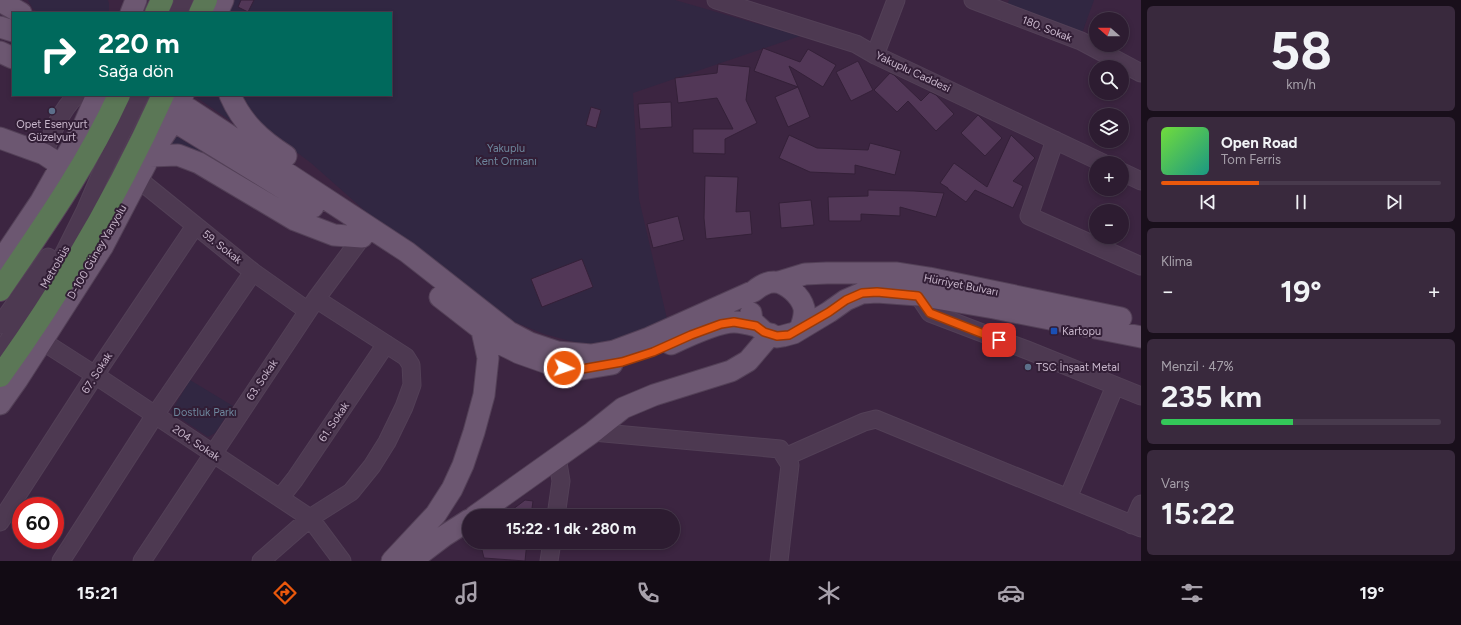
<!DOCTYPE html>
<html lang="tr">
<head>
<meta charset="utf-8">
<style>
	body { margin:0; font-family:Figtree,sans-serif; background:#39293d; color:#f1f3f6; height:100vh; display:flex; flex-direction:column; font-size:15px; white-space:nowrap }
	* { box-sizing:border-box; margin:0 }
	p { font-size:13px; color:#a7a1ab }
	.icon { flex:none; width:22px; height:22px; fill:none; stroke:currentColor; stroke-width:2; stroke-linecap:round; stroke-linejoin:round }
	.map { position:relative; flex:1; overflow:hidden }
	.panel { display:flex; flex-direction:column; gap:6px; padding:6px; background:#190f1b; width:320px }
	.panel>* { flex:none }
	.guide { position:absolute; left:12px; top:12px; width:380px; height:84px; border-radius:0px; box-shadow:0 2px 6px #0003,0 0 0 1px #483a4d; background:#00695c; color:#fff; overflow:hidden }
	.needle { width:26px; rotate:290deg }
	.tools { position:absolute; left:1089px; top:12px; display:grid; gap:8px }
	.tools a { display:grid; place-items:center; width:40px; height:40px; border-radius:50%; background:#2d1c31; box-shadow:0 2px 6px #0003,0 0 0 1px #483a4d; font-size:20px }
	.speed { position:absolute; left:12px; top:497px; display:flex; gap:8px; font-size:20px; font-weight:700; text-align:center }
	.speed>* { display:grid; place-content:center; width:52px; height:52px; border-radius:50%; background:#2d1c31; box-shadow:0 2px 6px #0003,0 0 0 1px #483a4d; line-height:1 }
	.speed .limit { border:6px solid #d22; background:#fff; color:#111 }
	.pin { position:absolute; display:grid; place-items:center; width:34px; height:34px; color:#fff; margin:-17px; border-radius:8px; box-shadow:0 2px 6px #0006 }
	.me { position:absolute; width:44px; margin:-22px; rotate:93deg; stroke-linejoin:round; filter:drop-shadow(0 0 3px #0008) }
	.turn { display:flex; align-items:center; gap:14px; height:84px; padding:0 20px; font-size:18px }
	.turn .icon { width:52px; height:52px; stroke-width:2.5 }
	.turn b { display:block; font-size:28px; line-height:34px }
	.big { font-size:30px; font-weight:700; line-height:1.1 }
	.panel .card { flex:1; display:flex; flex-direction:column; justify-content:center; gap:6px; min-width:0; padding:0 14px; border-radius:6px; background:#39293d }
	.panel .dial { align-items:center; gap:0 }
	.dial b { font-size:52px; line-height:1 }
	.song { display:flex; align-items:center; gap:12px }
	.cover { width:48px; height:48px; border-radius:6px; background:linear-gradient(135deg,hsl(100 70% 55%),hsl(170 70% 35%)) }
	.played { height:4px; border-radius:2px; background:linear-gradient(90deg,#ea580c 35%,#483a4d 35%) }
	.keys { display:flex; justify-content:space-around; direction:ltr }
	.heat { display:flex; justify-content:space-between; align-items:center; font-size:22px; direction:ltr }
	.charge { height:6px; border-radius:3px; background:linear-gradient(90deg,#34c759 47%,#483a4d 0) }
	.trip { position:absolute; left:462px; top:509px; width:218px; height:40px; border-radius:20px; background:#2d1c31; box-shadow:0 2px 6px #0003,0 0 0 1px #483a4d; font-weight:700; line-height:40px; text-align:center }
	.dock { display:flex; height:64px; justify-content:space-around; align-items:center; background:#120b14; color:#a7a1ab }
	.dock .icon { width:28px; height:28px }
	.dock .current { color:#ea580c }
	.dock b { font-size:18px; color:#f1f3f6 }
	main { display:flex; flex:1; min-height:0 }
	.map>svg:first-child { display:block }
</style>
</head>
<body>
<main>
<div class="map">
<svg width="1141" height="561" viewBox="0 0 1141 561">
	<rect width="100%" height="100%" fill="#3c2541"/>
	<path fill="#312742" d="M28,0H108L109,4V13H41L33,9Z
		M230,0H675L800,36L633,93L639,199L667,319L622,338L603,344L589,346L544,334L512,321L364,210L311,163L279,139L250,114L239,95H391V13H227Z
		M1009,0H1094L1081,36L1007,6Z
		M193,95H223L254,137Z
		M176,136L226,165L191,150L171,145Z
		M190,380L233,406L215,433L208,437L171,412Z"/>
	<path fill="#523757" stroke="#342038" d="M241,0H254L248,12L238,7Z
		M763,48L800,62L808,49L836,65L823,87L789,66L798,87L754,71Z
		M858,61L873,90L851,101L836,72Z
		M718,64L750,67L746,100L757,123L725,139V154L693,153V129H733L717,98L678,103L675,78L717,73Z
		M890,73L894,75L921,101L930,92L936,95L954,114L936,131L908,101L897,112L874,90Z
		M798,87L810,117L788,127L775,97Z
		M671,102L672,127L640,129L638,104Z
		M591,107L601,110L596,128L586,125Z
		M978,115L1002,138L985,156L961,133Z
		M789,135L817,148L868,150L870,143L901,151L895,175L855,165V174L810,172L779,158Z
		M1011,135L1035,158L1013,181L1023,186L1013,208L975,190L966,202L948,189V188L940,183L954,163L987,187Z
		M705,176L738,177L736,212L750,211L752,234L706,239L704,218Z
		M868,190L914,191L944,193L936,217L900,207V216L861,214V221H829L828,197L868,196Z
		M811,200L814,225L781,228L779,203Z
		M678,216L684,240L653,248L647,224Z
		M582,259L593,287L542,307L531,279Z
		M525,500L533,501L531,516H504Z
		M480,542H527L525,561L484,558Z"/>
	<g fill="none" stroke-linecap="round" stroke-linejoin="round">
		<defs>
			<path id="minor" d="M716,0L856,44L875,55L1103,163
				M973,0L1081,41L1141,73
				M178,13L184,0
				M875,55L896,0
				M1055,140L1029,216L1141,266
				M44,154C52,133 60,111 77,95
				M1122,172L1141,181
				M138,179L253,272L308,311
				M918,295L930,313L1027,350L1141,396
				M0,325L48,257
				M42,341L95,375L310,518L351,492L372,466L387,442L404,407L412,385L411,365L406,357L316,299
				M0,353L34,302L64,253L85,211L100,176L140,95
				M593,432L780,449L790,465L779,561
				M785,457L864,422L876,419L1141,528
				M280,498L295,479L386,344
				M1068,498L1115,386
				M556,516L561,481L557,457
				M0,522L95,375L195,226
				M1132,525L1141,504
				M61,561L155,415L253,272
				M142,561L316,299L362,237
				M261,561L310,518L342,561
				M549,561L552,542"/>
			<path id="major" d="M0,1L21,13
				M131,13L136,0
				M217,13L223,0
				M0,27L13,31
				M0,52L13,58
				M230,95C242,123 261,140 286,156
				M189,109L407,252L509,332L530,343L557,352L591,355L614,351L649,338L754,291C760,286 766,282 774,282C786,282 801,296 804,308C805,315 803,322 800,329
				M182,126L313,207
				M0,138L44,154L62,166
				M150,156L178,155L199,163L295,220L334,235L362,237
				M0,262L41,201L83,127L97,95
				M779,282L805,274L827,273H897L929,278L1121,318
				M440,297L499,343L519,353L553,365L576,370L612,364
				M751,313L752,321L764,332L777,337L783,336L794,333L829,312L846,300L862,293L877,292L918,295L994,308L1141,337
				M671,344C688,336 717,322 734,322C742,322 749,324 756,326
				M0,404L17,380L103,246L150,156L168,129L183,95
				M475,516L593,432L623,408L654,395L731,371L748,361L771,334
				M392,561L436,514L452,489L463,465L474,432L484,395L488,358L482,331
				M411,561L444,536L469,520"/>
			<path id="highway" d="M156,13L162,0
				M200,13L206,0
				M0,290C43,227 87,165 119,95
				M0,376C64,288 118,194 163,95"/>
		</defs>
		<use href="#minor" stroke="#534057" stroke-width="19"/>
		<use href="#major" stroke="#534057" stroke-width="23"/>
		<use href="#highway" stroke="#554158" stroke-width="24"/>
		<use href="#minor" stroke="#4d3951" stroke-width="17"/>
		<use href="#major" stroke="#6c5771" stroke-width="21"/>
		<use href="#highway" stroke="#5b7756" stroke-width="22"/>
	</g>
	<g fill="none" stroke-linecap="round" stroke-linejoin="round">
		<defs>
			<path id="route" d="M564,368L576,370L622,362L653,352L691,335L721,324L734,322L756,326L764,332L777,336L789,335L829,312L846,300L862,293L877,292L918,296L930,313L999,340"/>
		</defs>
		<use href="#route" stroke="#983908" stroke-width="10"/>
		<use href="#route" stroke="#ea580c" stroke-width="7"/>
	</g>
	<g fill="#5c6f8a" stroke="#321e36" stroke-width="1.5">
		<circle cx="52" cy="111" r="4"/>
		<circle cx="1028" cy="367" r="4"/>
	</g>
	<rect fill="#1a4fb4" stroke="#321e36" stroke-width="1.5" x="1050" y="327" width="8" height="8" rx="2"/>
	<g text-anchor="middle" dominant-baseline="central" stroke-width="4" stroke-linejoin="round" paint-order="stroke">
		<g font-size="11" fill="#c8b6cb" stroke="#321e36">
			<text transform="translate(1047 29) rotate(21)">180. Sokak</text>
			<text transform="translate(913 72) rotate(25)">Yakuplu Caddesi</text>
			<text transform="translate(222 247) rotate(38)">59. Sokak</text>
			<text transform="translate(97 252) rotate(-60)">D-100 Güney Yanyolu</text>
			<text transform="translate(55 267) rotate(-60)">Metrobüs</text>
			<text transform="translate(961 285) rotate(11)">Hürriyet Bulvarı</text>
			<text transform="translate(97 373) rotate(-57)">67. Sokak</text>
			<text transform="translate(262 380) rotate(-56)">63. Sokak</text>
			<text transform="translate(334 422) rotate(-56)">61. Sokak</text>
			<text transform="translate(196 443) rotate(34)">204. Sokak</text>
		</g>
		<g font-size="11" fill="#c8b6cb" stroke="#321e36" text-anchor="start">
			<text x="52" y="124" text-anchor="middle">Opet Esenyurt<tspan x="52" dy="13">Güzelyurt</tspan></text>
			<text x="1062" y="331">Kartopu</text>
			<text x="1036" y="367">TSC İnşaat Metal</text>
		</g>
		<g font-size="11" fill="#6d869c" stroke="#321e36">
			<text x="506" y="148">Yakuplu<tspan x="506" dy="13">Kent Ormanı</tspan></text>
			<text x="205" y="412">Dostluk Parkı</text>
		</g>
	</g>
</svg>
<div class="tools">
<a><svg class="needle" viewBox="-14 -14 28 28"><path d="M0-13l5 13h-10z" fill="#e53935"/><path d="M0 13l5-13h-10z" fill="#a7a1ab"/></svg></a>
<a><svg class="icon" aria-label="search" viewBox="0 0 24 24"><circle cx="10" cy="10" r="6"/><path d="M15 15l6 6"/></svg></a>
<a><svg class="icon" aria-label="layers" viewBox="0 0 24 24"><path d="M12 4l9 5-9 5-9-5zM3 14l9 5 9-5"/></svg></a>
<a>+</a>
<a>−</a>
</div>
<div class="speed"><div class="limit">60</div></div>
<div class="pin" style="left:999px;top:340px;background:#d93025"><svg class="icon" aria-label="arrive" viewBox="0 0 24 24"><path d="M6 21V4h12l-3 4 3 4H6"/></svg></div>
<svg class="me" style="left:564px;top:368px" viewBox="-20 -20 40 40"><circle r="17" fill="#ea580c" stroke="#fff" stroke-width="3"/><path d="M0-11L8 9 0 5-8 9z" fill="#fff"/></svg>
<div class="trip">15:22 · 1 dk · 280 m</div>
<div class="guide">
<div class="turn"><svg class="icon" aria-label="right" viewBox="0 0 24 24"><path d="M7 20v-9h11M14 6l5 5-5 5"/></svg><div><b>220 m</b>Sağa dön</div></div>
</div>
</div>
<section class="panel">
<div class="card dial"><b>58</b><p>km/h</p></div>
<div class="card">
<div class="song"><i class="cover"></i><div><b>Open Road</b><p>Tom Ferris</p></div></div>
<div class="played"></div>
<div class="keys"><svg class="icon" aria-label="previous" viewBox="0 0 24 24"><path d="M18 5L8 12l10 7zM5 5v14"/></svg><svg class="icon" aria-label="pause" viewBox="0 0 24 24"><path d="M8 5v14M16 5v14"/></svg><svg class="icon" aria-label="next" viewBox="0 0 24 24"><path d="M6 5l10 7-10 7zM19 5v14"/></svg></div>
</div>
<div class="card"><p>Klima</p>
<div class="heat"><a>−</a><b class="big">19°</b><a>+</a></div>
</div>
<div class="card"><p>Menzil · 47%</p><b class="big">235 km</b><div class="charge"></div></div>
<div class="card"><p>Varış</p><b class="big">15:22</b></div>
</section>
</main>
<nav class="dock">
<b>15:21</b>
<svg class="icon current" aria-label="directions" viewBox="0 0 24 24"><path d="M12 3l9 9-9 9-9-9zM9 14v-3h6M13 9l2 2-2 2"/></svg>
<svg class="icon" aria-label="music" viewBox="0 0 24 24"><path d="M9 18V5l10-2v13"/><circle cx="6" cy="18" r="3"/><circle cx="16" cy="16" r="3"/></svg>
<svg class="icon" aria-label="phone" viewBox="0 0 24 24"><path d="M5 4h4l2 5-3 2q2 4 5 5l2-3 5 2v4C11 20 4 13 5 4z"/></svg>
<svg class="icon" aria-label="climate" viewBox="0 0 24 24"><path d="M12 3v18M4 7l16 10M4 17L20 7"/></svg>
<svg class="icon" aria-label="car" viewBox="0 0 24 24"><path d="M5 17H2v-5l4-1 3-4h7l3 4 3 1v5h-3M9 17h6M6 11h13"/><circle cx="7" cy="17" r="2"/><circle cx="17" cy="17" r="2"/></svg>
<svg class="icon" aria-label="filters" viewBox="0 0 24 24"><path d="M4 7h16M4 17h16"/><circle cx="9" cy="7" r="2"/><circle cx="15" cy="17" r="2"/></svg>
<b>19°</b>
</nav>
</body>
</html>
